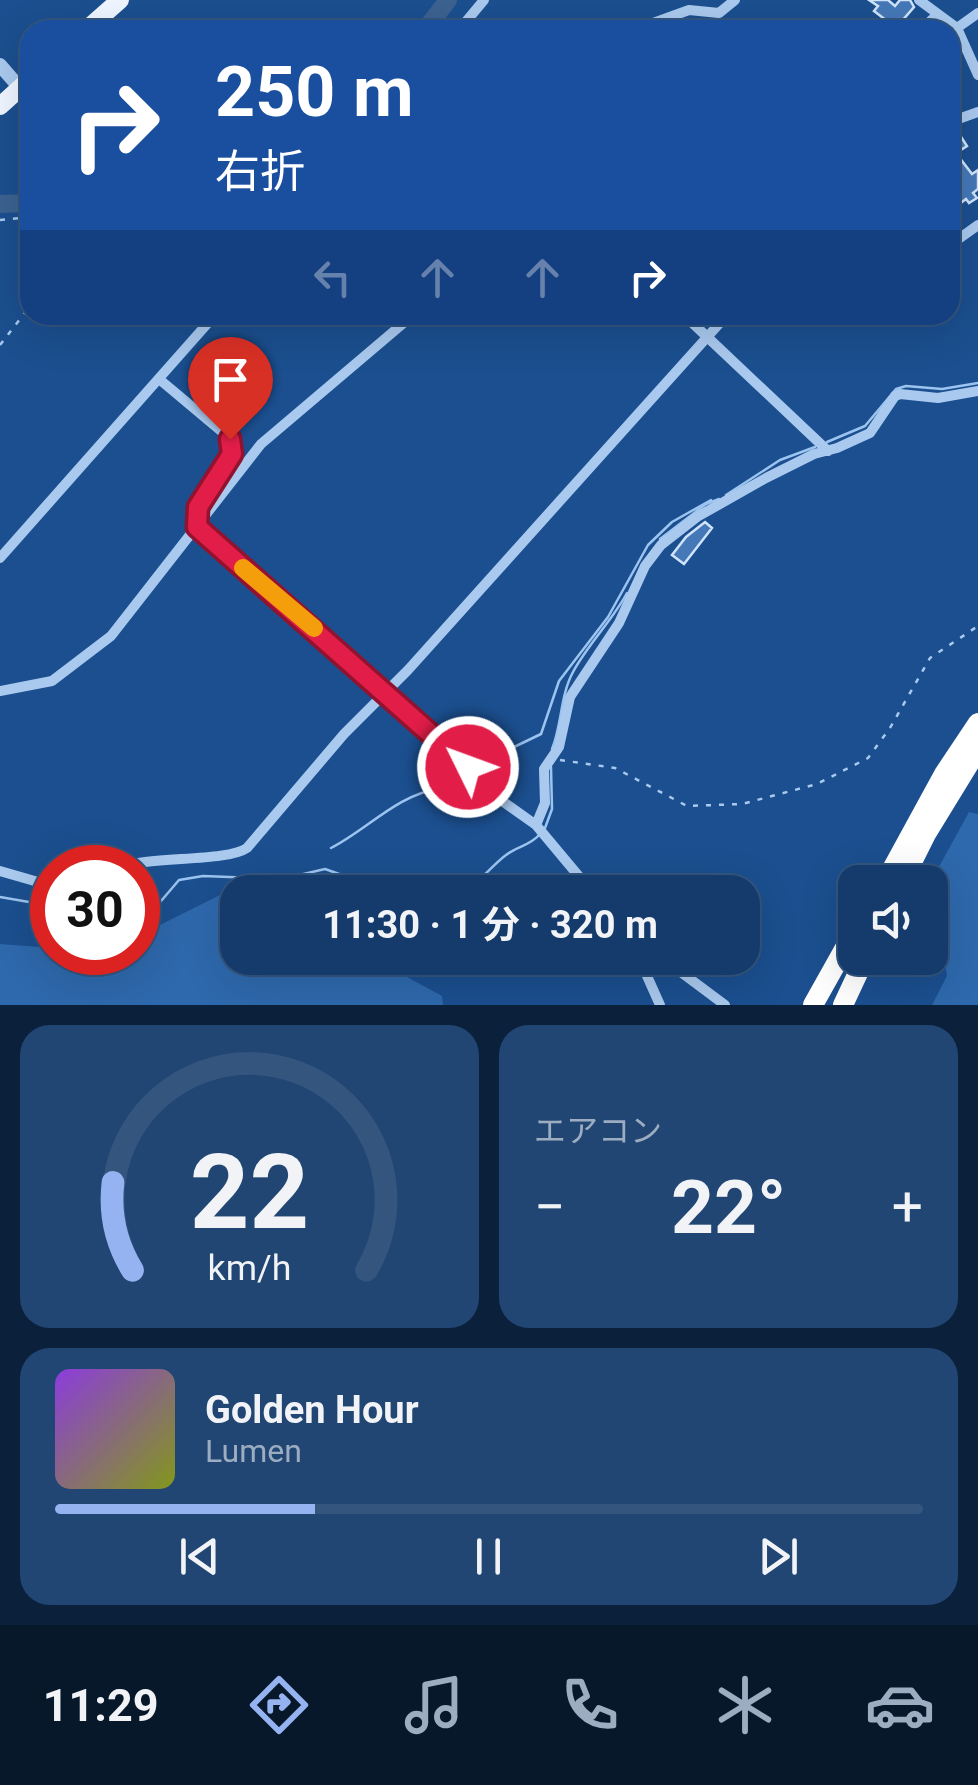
<!DOCTYPE html>
<html lang="ja">
<head>
<meta charset="utf-8">
<style>
	body { margin:0; font-family:Roboto,"Noto Sans JP",sans-serif; background:#214673; color:#f1f3f6; height:100vh; display:flex; flex-direction:column; font-size:38px; white-space:nowrap }
	* { box-sizing:border-box; margin:0 }
	p { font-size:32px; color:#9dadc1 }
	.icon { flex:none; width:55px; height:55px; fill:none; stroke:currentColor; stroke-width:2; stroke-linecap:round; stroke-linejoin:round }
	.map { position:relative; height:1005px; overflow:hidden }
	.sheet { display:flex; flex-direction:column; gap:20px; padding:20px; background:#0b203b; flex:1 }
	.sheet>* { flex:none }
	.guide { position:absolute; left:20px; top:20px; width:940px; height:305px; border-radius:30px; box-shadow:0 10px 40px #0002,0 0 0 2px #33557e; background:#1a4fa0; color:#fff; overflow:hidden }
	.buttons { position:absolute; left:838px; top:865px; display:grid; gap:20px }
	.buttons a { display:grid; place-items:center; width:110px; height:110px; border-radius:20px; background:#143b6b; box-shadow:0 10px 40px #0002,0 0 0 2px #33557e; font-size:50px }
	.speed { position:absolute; left:30px; top:845px; display:flex; gap:20px; font-size:50px; font-weight:700; text-align:center }
	.speed>* { display:grid; place-content:center; width:130px; height:130px; border-radius:50%; background:#143b6b; box-shadow:0 10px 40px #0002,0 0 0 2px #33557e; line-height:1 }
	.speed .limit { border:15px solid #d22; background:#fff; color:#111 }
	.pin { position:absolute; display:grid; place-items:center; width:85px; height:85px; color:#fff; margin:-102px -42px; border-radius:50% 50% 50% 0; rotate:-45deg; box-shadow:0 0 10px #0007 }
	.pin .icon { rotate:45deg }
	.me { position:absolute; width:110px; margin:-55px; rotate:312deg; stroke-linejoin:round; filter:drop-shadow(0 0 8px #0008) }
	.turn { display:flex; align-items:center; gap:35px; height:210px; padding:0 30px; font-size:45px }
	.turn .icon { width:130px; height:130px; stroke-width:2.5 }
	.turn b { display:block; font-size:70px; line-height:85px }
	.lanes { display:flex; align-items:center; height:95px; padding:0 30px; background:#0003; justify-content:center; gap:50px; direction:ltr }
	.lanes .off { opacity:.35 }
	.big { font-size:75px; font-weight:700; line-height:1.1 }
	.sheet .tile { flex:1; display:flex; flex-direction:column; justify-content:center; gap:15px; min-width:0; padding:0 35px; border-radius:30px; background:#214673 }
	.sheet .dial { align-items:center; gap:0 }
	.dial svg { height:260px; overflow:visible; fill:none; stroke:#33557e; stroke-width:7; stroke-linecap:round; text-anchor:middle }
	.dial text { fill:#f1f3f6; stroke:none }
	.song { display:flex; align-items:center; gap:30px }
	.cover { width:120px; height:120px; border-radius:15px; background:linear-gradient(135deg,hsl(270 70% 55%),hsl(70 70% 35%)) }
	.played { height:10px; border-radius:5px; background:linear-gradient(90deg,#95b2f1 30%,#33557e 30%) }
	.keys { display:flex; justify-content:space-around; direction:ltr }
	.heat { display:flex; justify-content:space-between; align-items:center; font-size:55px; direction:ltr }
	.sheet .tiles { flex:1; display:grid; gap:20px; grid-template-columns:1fr 1fr }
	.tile:last-child { grid-column:span 2 }
	.trip { position:absolute; left:220px; top:875px; width:540px; height:100px; border-radius:30px; background:#143b6b; box-shadow:0 10px 40px #0002,0 0 0 2px #33557e; font-weight:700; line-height:100px; text-align:center }
	.menu { display:flex; height:160px; justify-content:space-around; align-items:center; background:#08182b; color:#9dadc1 }
	.menu .icon { width:70px; height:70px }
	.menu .active { color:#95b2f1 }
	.menu b { font-size:45px; color:#f1f3f6 }
	.map>svg:first-child { display:block }
</style>
</head>
<body>
<div class="map">
<svg width="978" height="1005" viewBox="0 0 978 1005">
	<rect width="100%" height="100%" fill="#1b4f8f"/>
	<path fill="#2e69ad" d="M969,812L978,814V1005H932L947,976L941,937L930,915V883Z
		M289,889L296,892H238V958H372L442,996L443,1005H0V944L52,948V952H138V936L228,891Z"/>
	<g fill="none" stroke-linecap="round" stroke-linejoin="round">
		<path stroke="#9cc4f0" stroke-width="2.5" d="M827,442L865,426L896,389L906,386L942,389L978,383
			M726,495L780,460L815,447
			M660,539L706,504L719,499
			M552,749C562,725 560,696 573,672C588,644 612,621 627,593
			M482,776L512,748L541,734L559,681L608,617L648,545L672,522L711,500
			M545,828L552,809L551,767
			M331,848C365,831 399,794 438,789C457,787 458,795 476,782
			M463,892C481,882 490,867 506,855C517,846 530,846 540,834
			M0,897L52,906
			M138,928L179,880L203,876L282,879L325,869L390,892"/>
		<path stroke="#3c6290" stroke-width="18" d="M425,30L448,0
			M0,204L30,203"/>
	</g>
	<path fill="#4478b7" stroke="#cfe3fa" stroke-width="2.5" d="M869,0H888L895,6L900,0H910L914,7L902,21L912,30H899L874,11L878,6Z
		M956,129L967,146L956,153L972,174L978,170V189L973,193L977,198L969,203L966,199L950,211V133Z
		M705,522L712,528L684,564L672,555L686,537Z"/>
	<g fill="none" stroke-linecap="round" stroke-linejoin="round">
		<path stroke="#a9c9ee" stroke-width="2.5" stroke-dasharray="5 8" stroke-linecap="butt" d="M0,220L30,217
			M0,345L30,306
			M560,760L615,768L687,806L742,804L817,784L868,758L890,728L930,658L978,626"/>
		<path stroke="#a9c9ee" stroke-width="10" d="M919,0L957,28
			M978,13L957,28L978,75
			M459,30L484,0
			M634,30L689,10L719,13L735,0
			M921,30L938,14
			M950,122L978,112
			M950,245L978,225
			M684,315L828,451
			M159,379L227,436L232,454L198,507L197,527L322,635L469,767L498,798L536,825L592,892
			M0,558L215,315
			M0,691L52,681L111,636L261,444L413,315
			M536,825L545,803L544,769L559,747L570,697L619,623L645,566L661,545L697,517L766,478L814,454L837,448L870,433L895,396L900,394L938,398L978,391
			M116,868C149,856 227,862 247,848L344,734L408,670L727,315
			M0,871L52,886
			M639,958L660,1005
			M662,958L725,1005"/>
		<path stroke="#a9c9ee" stroke-width="14" d="M0,65L20,88"/>
		<path stroke="#f0f6ff" stroke-width="18" d="M86,30L120,0
			M0,106L30,79"/>
		<path stroke="#fff" stroke-width="20" d="M885,882L944,774L978,723
			M902,882L926,834L978,749
			M813,1005L855,930
			M843,1005L865,958"/>
	</g>
	<g fill="none" stroke-linecap="round" stroke-linejoin="round">
		<defs>
			<path id="route" d="M230,439L232,454L198,507L197,527L468,767"/>
		</defs>
		<use href="#route" stroke="#92132f" stroke-width="25"/>
		<use href="#route" stroke="#e11d48" stroke-width="18"/>
		<path stroke="#f59e0b" stroke-width="18" d="M243,568L314,628"/>
	</g>
</svg>
<div class="buttons">
<a><svg class="icon" aria-label="sound" viewBox="0 0 24 24"><path d="M4 9h4l5-4v14l-5-4H4zM17 9q2 3 0 6"/></svg></a>
</div>
<div class="speed"><div class="limit">30</div></div>
<div class="pin" style="left:230px;top:439px;background:#d93025"><svg class="icon" aria-label="arrive" viewBox="0 0 24 24"><path d="M6 21V4h12l-3 4 3 4H6"/></svg></div>
<svg class="me" style="left:468px;top:767px" viewBox="-20 -20 40 40"><circle r="17" fill="#e11d48" stroke="#fff" stroke-width="3"/><path d="M0-11L8 9 0 5-8 9z" fill="#fff"/></svg>
<div class="trip">11:30 · 1 分 · 320 m</div>
<div class="guide">
<div class="turn"><svg class="icon" aria-label="right" viewBox="0 0 24 24"><path d="M7 20v-9h11M14 6l5 5-5 5"/></svg><div><b>250 m</b>右折</div></div>
<div class="lanes"><svg class="icon off" aria-label="left" viewBox="0 0 24 24"><path d="M17 20v-9H6M10 6l-5 5 5 5"/></svg><svg class="icon off" aria-label="ahead" viewBox="0 0 24 24"><path d="M12 20V5M6 11l6-6 6 6"/></svg><svg class="icon off" aria-label="ahead" viewBox="0 0 24 24"><path d="M12 20V5M6 11l6-6 6 6"/></svg><svg class="icon" aria-label="right" viewBox="0 0 24 24"><path d="M7 20v-9h11M14 6l5 5-5 5"/></svg></div>
</div>
</div>
<section class="sheet">
<div class="tiles">
<div class="tile dial"><svg viewBox="0 0 100 80">
<path d="M14 69A42 42 0 1 1 86 69"/>
<path d="M14 69A42 42 0 0 1 8 42" stroke="#95b2f1"/>
<text x="50" y="56" font-size="32" font-weight="700">22</text>
<text x="50" y="72" font-size="11">km/h</text>
</svg></div>
<div class="tile"><p>エアコン</p>
<div class="heat"><a>−</a><b class="big">22°</b><a>+</a></div>
</div>
<div class="tile">
<div class="song"><i class="cover"></i><div><b>Golden Hour</b><p>Lumen</p></div></div>
<div class="played"></div>
<div class="keys"><svg class="icon" aria-label="previous" viewBox="0 0 24 24"><path d="M18 5L8 12l10 7zM5 5v14"/></svg><svg class="icon" aria-label="pause" viewBox="0 0 24 24"><path d="M8 5v14M16 5v14"/></svg><svg class="icon" aria-label="next" viewBox="0 0 24 24"><path d="M6 5l10 7-10 7zM19 5v14"/></svg></div>
</div>
</div>
</section>
<nav class="menu">
<b>11:29</b>
<svg class="icon active" aria-label="directions" viewBox="0 0 24 24"><path d="M12 3l9 9-9 9-9-9zM9 14v-3h6M13 9l2 2-2 2"/></svg>
<svg class="icon" aria-label="music" viewBox="0 0 24 24"><path d="M9 18V5l10-2v13"/><circle cx="6" cy="18" r="3"/><circle cx="16" cy="16" r="3"/></svg>
<svg class="icon" aria-label="phone" viewBox="0 0 24 24"><path d="M5 4h4l2 5-3 2q2 4 5 5l2-3 5 2v4C11 20 4 13 5 4z"/></svg>
<svg class="icon" aria-label="climate" viewBox="0 0 24 24"><path d="M12 3v18M4 7l16 10M4 17L20 7"/></svg>
<svg class="icon" aria-label="car" viewBox="0 0 24 24"><path d="M5 17H2v-5l4-1 3-4h7l3 4 3 1v5h-3M9 17h6M6 11h13"/><circle cx="7" cy="17" r="2"/><circle cx="17" cy="17" r="2"/></svg>
</nav>
</body>
</html>
